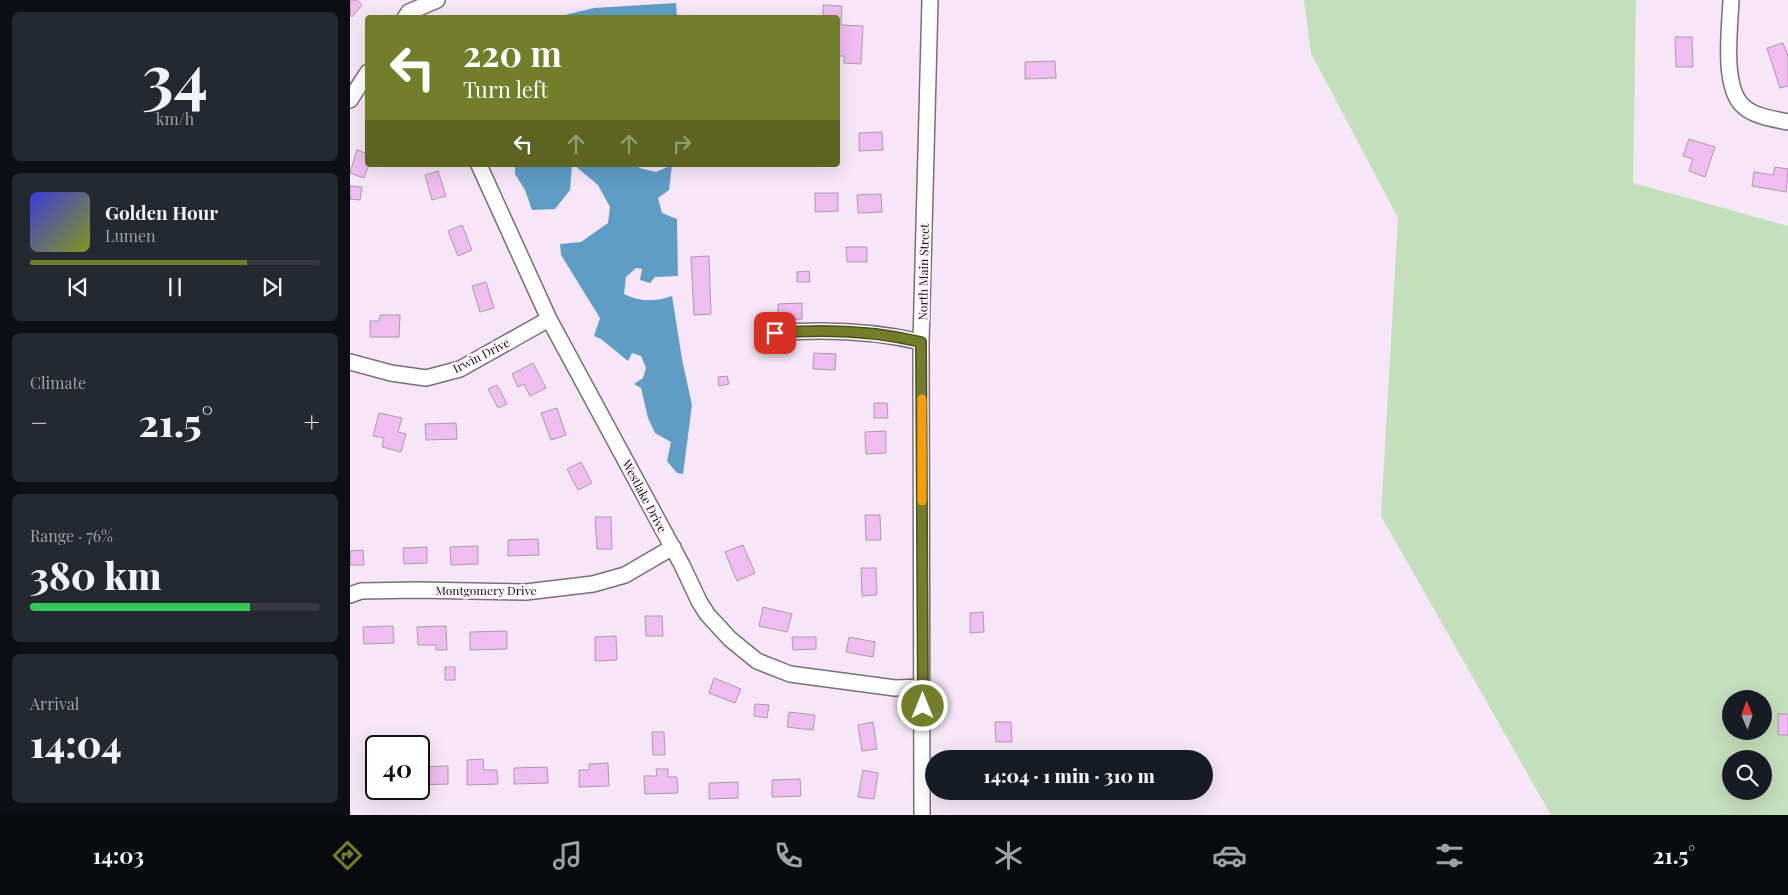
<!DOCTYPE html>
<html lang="en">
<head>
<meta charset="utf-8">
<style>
	body { margin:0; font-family:"Playfair Display",serif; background:#242831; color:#f1f3f6; height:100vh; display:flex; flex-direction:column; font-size:19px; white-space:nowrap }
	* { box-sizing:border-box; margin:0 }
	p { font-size:16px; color:#9ea1a6 }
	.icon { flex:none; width:28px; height:28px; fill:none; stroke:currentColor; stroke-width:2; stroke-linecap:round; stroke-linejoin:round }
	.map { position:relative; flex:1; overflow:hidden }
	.drawer { display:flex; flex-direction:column; gap:12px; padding:12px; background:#0d0f14; width:350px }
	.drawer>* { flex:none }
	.banner { position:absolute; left:15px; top:15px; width:475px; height:152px; border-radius:5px; box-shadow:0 5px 20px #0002; background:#727e2a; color:#fff; overflow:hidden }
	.needle { width:32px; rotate:358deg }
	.buttons { position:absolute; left:1372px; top:690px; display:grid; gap:10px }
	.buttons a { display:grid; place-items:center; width:50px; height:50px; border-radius:50%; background:#171b24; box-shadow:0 5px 20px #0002; font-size:25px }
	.speed { position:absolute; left:15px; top:735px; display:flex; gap:10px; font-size:25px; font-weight:700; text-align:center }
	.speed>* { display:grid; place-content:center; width:65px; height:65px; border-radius:50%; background:#171b24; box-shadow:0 5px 20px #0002; line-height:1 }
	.speed .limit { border:2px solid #111; border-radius:8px; background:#fff; color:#111 }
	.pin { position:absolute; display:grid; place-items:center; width:42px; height:42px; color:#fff; margin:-21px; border-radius:10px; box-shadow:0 2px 8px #0006 }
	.me { position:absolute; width:55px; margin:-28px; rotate:0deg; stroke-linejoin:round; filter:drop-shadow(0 0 4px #0008) }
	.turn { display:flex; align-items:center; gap:18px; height:105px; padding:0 15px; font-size:22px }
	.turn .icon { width:65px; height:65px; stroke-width:2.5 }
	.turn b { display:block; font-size:35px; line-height:42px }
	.lanes { display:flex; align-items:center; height:48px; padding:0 15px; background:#0003; justify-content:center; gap:25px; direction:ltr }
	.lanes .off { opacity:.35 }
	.big { font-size:38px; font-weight:800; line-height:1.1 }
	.drawer .tile { flex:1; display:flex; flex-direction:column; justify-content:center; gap:8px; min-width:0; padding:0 18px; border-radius:8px; background:#242831 }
	.drawer .dial { align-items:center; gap:0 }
	.dial b { font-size:65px; line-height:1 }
	.song { display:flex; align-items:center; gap:15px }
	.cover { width:60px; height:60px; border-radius:8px; background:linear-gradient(135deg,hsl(240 70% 55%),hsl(70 70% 35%)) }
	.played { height:5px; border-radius:2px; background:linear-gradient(90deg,#727e2a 75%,#363941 75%) }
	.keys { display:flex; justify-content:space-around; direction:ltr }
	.heat { display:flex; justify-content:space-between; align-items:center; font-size:28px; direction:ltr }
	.charge { height:8px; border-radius:4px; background:linear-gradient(90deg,#34c759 76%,#363941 0) }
	.trip { position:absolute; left:575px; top:750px; width:288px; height:50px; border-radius:25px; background:#171b24; box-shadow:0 5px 20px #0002; font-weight:800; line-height:50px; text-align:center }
	.menu { display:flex; height:80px; justify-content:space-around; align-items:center; background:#090b0e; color:#9ea1a6 }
	.menu .icon { width:35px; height:35px }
	.menu .active { color:#727e2a }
	.menu b { font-size:22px; color:#f1f3f6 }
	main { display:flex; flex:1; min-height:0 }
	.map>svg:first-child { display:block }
</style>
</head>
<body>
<main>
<section class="drawer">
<div class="tile dial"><b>34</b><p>km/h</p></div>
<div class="tile">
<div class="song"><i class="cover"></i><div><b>Golden Hour</b><p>Lumen</p></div></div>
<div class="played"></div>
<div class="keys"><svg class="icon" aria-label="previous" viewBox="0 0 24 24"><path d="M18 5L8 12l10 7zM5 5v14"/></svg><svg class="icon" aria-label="pause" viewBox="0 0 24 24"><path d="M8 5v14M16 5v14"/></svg><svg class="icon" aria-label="next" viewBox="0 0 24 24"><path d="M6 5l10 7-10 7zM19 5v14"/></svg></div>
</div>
<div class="tile"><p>Climate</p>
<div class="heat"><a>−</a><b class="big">21.5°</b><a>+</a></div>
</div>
<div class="tile"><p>Range · 76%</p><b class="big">380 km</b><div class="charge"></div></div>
<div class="tile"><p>Arrival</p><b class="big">14:04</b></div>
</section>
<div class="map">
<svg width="1438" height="815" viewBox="0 0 1438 815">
	<rect width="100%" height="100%" fill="#f6e6f7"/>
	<path fill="#c4dfbb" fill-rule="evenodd" d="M954,0H1286L1283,183L1438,226V815H1201L1031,516L1048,218L961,53ZM1381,699H1414V731H1381ZM1381,759H1414V791H1381Z"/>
	<path fill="#5f9dc5" d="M326,3L327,17H206L244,8Z
		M165,165H222L220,190L205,209L182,210L175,190L165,174Z
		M224,165H290L289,168L306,172L322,165L319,190L308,198L312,213L327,219L328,276L305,277L300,283L290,280L292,269L286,268L276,277L274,294C290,302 306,302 322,296L332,359L342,405L333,474L327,473L317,461L321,442L305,433L298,418L291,388L284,384L293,378L296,368L291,356L282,353L278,361L251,339L244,336L250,318L211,255L210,244L231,242L258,223L260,207L248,185Z"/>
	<path fill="#efbdf0" stroke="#aa9baa" d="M0,0H7L12,5L2,17L0,15Z
		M473,5L492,6L491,25L513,26L511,64L494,63V56H488V18H473Z
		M1325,37H1342L1343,67H1326Z
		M1433,43L1438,56V86L1430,88L1417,48Z
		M705,61L706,78L675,79V62Z
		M532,132L533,150L509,151V133Z
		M1339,139L1365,147L1355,177L1339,171L1343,159L1333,156Z
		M7,150L18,154L19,165L14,178L0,173Z
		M1425,167L1438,169L1436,192L1402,186L1404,172L1423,175Z
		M88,171L96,196L82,200L75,175Z
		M0,186L12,187L10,200L0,199Z
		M465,193H488V211L465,212Z
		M531,194L532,212L508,213L507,195Z
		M112,225L122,250L108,256L98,231Z
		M496,247H517V262H497Z
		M359,256L361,314L344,315L341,257Z
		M459,271L460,282H447V272Z
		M136,282L144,308L130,312L122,286Z
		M452,303V319L428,320V304Z
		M30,315H50L49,337H20V321H29Z
		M464,353L486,354L485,370L463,369Z
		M183,363L196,388L180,396L174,384L168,387L162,374Z
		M377,376L379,384L369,386L368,377Z
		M147,385L157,404L148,408L138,389Z
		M524,403H537L538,418H524Z
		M207,408L216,435L201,440L191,413Z
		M29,413L52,418L48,432L56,434L51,452L32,447L34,438L23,436Z
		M106,423L107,439L76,440L75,424Z
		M536,431V453L516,454L515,432Z
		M231,462L242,483L228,490L217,469Z
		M515,515H530L531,540H516Z
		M245,517H261L262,549H247Z
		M188,539L189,555L158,556V540Z
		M393,545L405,573L387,581L375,552Z
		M128,546V564L101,565L100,547Z
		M77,547V563L54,564L53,548Z
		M13,550L14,565H0V551Z
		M511,568H526L527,595L512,596Z
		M413,607L442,614L437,632L409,626Z
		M633,612L634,632L620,633V613Z
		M295,616H312L313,636H296Z
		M43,626L44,643L14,644L13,627Z
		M96,626L97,650H86V645H68L67,627Z
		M157,631V649L120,650V632Z
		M266,636L267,660L245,661V637Z
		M442,637H466V649L443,650Z
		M499,637L525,642L523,657L496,652Z
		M95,667H105V680H95Z
		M364,678L391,689L385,703L359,693Z
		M405,704L419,705L417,718L404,716Z
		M439,712L465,715L463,730L437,727Z
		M1428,714H1438V735H1428Z
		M523,722L527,749L512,751L508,725Z
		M645,722H661L662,742H646Z
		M302,732H314L315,755H303Z
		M133,759L134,770H147L148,784L117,785V760Z
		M258,763L259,786L229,787V770H239V764Z
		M98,766V784L69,785V767Z
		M197,767L198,783L164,784V768Z
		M306,769H318V777H327L328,793L295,794L294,776H307Z
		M513,770L528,773L524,799L508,797Z
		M450,779L451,796L422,797V780Z
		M388,782V798L359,799V783Z"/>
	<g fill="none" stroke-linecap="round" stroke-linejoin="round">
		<defs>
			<path id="minor" d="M1381,0C1380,27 1372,85 1392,105C1402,116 1423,119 1438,122
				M55,18L59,12L87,0
				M0,100L18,72
				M129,165L199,319L332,565L349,601L357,614L380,639L407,661L440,674L545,688L573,687
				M425,333C473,329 524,331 571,342
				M0,362L41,373L76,378L110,369L199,319
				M0,595L11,591L67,590L176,592L243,584L275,575L323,547
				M572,815L571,342L580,0"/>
		</defs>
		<use href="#minor" stroke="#7b6d7b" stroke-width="18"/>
		<use href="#minor" stroke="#fff" stroke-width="15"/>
	</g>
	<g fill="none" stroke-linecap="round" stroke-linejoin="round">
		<defs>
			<path id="route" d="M425,333C472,329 525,331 571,342L573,706"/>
		</defs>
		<use href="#route" stroke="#4a521b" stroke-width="12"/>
		<use href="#route" stroke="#727e2a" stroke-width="9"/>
		<path stroke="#f59e0b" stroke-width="9" d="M572,399V501"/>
	</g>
	<g text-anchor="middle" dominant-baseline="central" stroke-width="5" stroke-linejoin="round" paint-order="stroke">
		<g font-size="12" fill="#150f15" stroke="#fef7fe">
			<text transform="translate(573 272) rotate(-89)">North Main Street</text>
			<text transform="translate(131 355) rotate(-27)">Irwin Drive</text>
			<text transform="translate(295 496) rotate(62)">Westlake Drive</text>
			<text x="136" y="590">Montgomery Drive</text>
		</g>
	</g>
</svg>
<div class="buttons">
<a><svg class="needle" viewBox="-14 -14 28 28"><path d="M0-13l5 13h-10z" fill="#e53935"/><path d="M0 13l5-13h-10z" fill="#9ea1a6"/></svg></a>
<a><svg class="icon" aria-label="search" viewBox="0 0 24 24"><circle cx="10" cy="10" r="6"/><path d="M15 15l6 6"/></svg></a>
</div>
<div class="speed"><div class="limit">40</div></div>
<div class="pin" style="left:425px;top:333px;background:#d93025"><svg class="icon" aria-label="arrive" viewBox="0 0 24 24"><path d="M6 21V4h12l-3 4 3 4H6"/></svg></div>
<svg class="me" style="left:573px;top:706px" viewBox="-20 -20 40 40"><circle r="17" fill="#727e2a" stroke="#fff" stroke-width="3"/><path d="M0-11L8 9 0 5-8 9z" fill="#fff"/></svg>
<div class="trip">14:04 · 1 min · 310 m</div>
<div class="banner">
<div class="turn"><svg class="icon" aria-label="left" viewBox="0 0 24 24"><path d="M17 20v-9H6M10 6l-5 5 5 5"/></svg><div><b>220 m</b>Turn left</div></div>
<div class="lanes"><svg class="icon" aria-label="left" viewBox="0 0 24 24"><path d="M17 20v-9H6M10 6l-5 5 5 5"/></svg><svg class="icon off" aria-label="ahead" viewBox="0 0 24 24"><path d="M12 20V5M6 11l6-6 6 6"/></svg><svg class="icon off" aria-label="ahead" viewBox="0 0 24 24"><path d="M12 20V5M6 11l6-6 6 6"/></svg><svg class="icon off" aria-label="right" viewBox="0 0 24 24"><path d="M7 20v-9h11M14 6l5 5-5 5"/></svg></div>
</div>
</div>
</main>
<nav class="menu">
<b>14:03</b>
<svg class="icon active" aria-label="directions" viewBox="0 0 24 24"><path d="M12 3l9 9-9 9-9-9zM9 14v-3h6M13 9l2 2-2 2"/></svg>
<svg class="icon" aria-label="music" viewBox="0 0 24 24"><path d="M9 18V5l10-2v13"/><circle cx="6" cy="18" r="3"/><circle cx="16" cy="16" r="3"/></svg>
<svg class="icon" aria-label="phone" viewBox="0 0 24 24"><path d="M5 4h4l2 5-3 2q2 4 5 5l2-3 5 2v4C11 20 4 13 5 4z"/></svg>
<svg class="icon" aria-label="climate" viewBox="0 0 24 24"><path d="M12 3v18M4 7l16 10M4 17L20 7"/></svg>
<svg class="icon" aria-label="car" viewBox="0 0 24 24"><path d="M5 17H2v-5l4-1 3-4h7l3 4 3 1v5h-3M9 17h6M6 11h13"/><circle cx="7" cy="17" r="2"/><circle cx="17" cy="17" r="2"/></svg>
<svg class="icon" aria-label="filters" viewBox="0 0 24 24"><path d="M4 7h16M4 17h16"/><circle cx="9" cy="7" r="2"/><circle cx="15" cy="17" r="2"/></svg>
<b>21.5°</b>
</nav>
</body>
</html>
